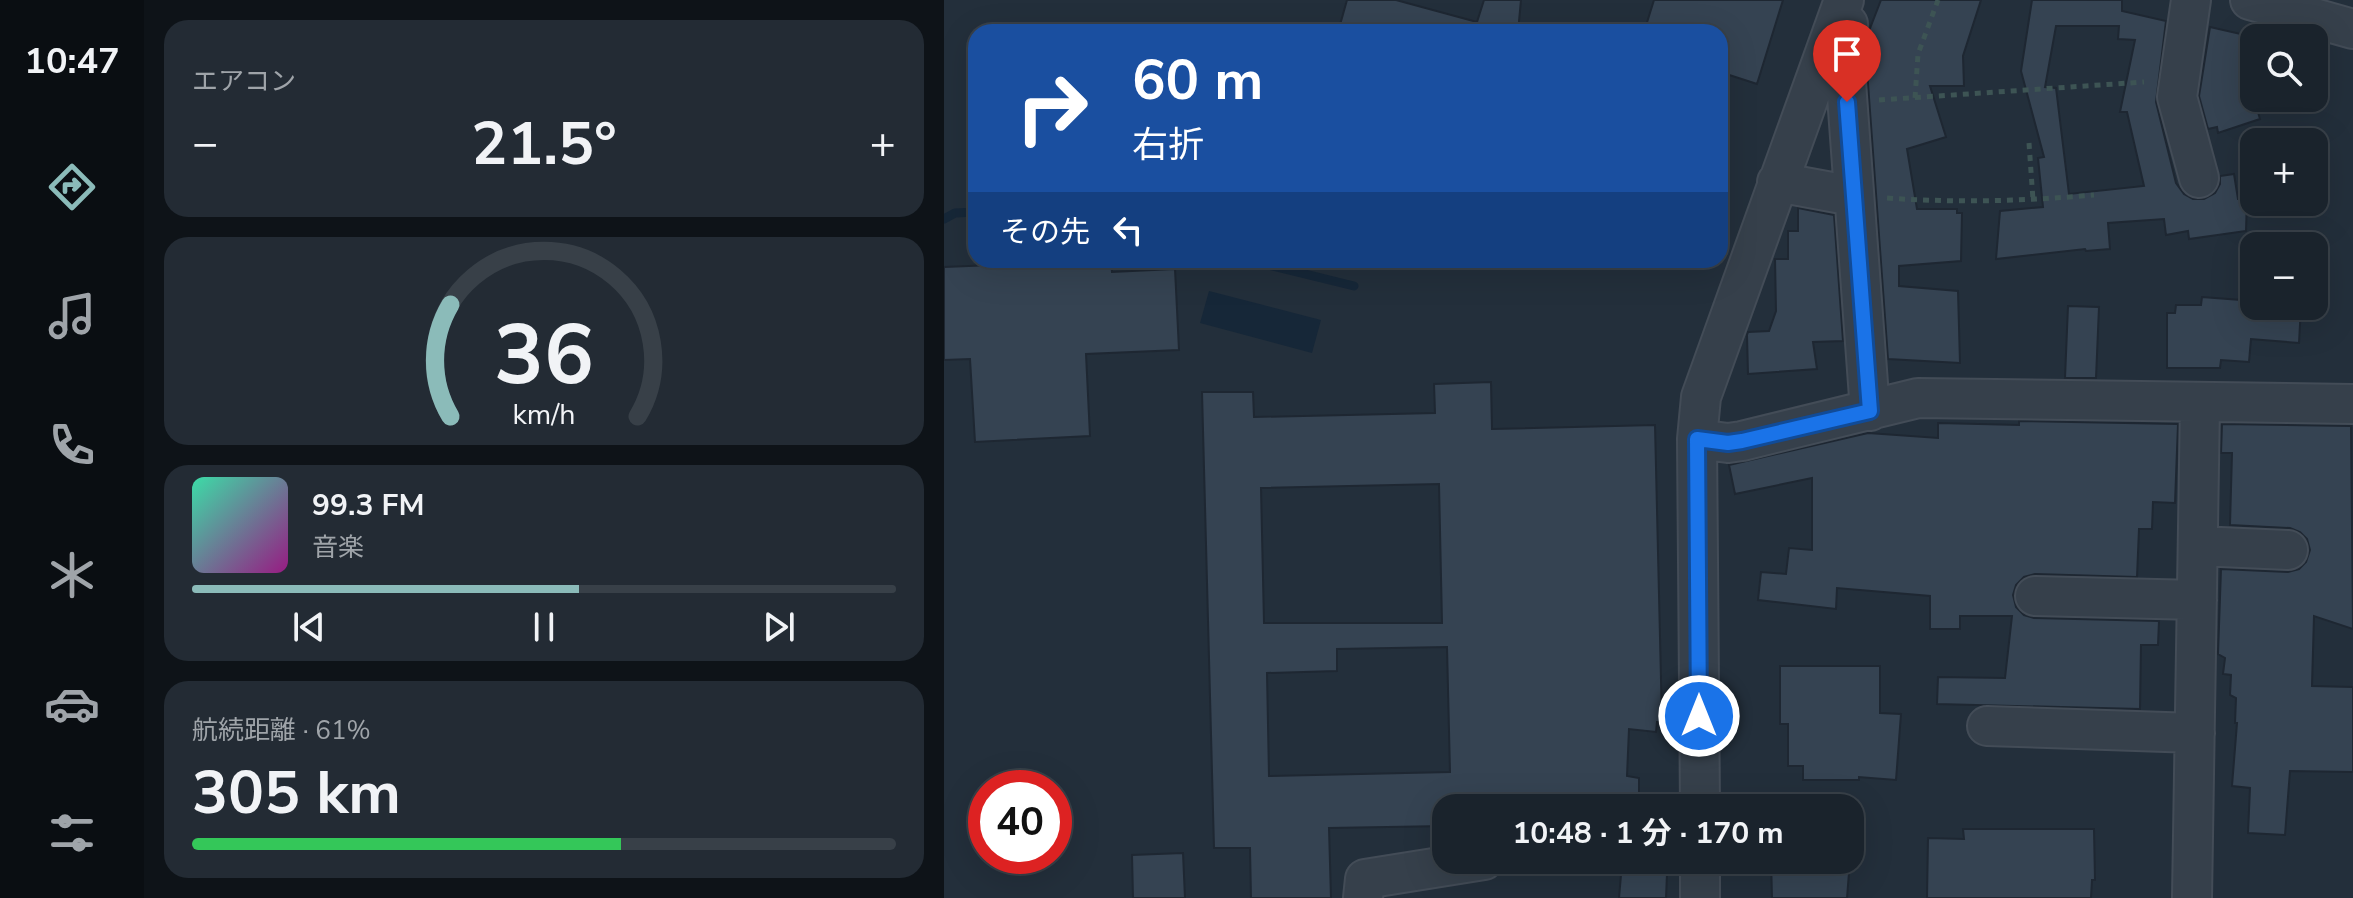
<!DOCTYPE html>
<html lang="ja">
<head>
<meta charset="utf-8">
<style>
	body { margin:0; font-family:"Nunito Sans","Noto Sans JP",sans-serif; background:#232b34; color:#f1f3f6; height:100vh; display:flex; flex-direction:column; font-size:30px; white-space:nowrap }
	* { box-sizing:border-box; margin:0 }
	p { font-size:26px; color:#9fa4a9 }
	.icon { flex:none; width:44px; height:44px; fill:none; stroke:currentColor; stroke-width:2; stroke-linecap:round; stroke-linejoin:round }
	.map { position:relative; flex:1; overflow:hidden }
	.drawer { display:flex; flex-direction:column; gap:20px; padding:20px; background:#0e1318; width:800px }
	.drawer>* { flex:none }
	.hud { position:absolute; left:24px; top:24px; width:760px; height:244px; border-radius:24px; box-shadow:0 8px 32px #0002,0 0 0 2px #384048; background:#1a4fa0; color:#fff; overflow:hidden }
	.tools { position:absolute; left:1296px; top:24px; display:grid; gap:16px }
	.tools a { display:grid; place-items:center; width:88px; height:88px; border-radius:16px; background:#1a232c; box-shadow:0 8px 32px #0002,0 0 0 2px #384048; font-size:40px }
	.speed { position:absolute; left:24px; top:770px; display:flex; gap:16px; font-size:40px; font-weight:700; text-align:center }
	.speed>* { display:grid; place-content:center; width:104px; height:104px; border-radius:50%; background:#1a232c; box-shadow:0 8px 32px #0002,0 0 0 2px #384048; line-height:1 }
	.speed .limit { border:12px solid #d22; background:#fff; color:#111 }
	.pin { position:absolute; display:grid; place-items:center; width:68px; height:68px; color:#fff; margin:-82px -34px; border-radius:50% 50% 50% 0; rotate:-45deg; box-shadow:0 0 8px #0007 }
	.pin .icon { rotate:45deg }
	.me { position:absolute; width:88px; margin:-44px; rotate:0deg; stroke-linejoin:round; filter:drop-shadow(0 0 6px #0008) }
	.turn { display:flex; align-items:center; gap:28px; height:168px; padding:0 32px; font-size:36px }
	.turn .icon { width:104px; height:104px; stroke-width:2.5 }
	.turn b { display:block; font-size:56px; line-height:68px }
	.then { display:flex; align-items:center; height:76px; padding:0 32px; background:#0003; gap:16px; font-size:30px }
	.big { font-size:60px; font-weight:700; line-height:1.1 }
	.drawer .widget { flex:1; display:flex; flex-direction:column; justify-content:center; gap:12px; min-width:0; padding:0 28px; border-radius:24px; background:#232b34 }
	.drawer .dial { align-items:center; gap:0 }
	.dial svg { height:208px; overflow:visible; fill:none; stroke:#384048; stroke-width:7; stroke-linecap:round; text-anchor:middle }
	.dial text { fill:#f1f3f6; stroke:none }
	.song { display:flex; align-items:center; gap:24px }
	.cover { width:96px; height:96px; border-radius:12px; background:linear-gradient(135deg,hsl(160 70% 55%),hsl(310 70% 35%)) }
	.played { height:8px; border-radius:4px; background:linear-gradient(90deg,#8bbbb9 55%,#384048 55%) }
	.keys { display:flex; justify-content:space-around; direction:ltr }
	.heat { display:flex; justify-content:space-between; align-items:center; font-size:44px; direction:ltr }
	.charge { height:12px; border-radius:6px; background:linear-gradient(90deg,#34c759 61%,#384048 0) }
	.trip { position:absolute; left:488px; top:794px; width:432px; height:80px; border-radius:24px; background:#1a232c; box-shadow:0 8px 32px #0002,0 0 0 2px #384048; font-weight:700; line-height:80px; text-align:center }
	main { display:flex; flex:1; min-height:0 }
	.tabs { display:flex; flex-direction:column; width:144px; justify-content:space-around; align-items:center; background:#0a0e12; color:#9fa4a9 }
	.tabs .icon { width:56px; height:56px }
	.tabs .current { color:#8bbbb9 }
	.tabs b { font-size:36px; color:#f1f3f6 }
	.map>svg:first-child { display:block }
</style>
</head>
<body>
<main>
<nav class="tabs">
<b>10:47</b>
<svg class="icon current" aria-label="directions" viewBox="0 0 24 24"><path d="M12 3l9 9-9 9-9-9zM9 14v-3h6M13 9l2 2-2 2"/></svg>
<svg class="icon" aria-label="music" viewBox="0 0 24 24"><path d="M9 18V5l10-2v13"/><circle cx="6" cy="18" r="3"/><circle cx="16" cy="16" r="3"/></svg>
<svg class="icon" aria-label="phone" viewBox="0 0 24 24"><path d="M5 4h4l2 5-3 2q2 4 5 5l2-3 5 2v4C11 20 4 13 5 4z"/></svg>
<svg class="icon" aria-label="climate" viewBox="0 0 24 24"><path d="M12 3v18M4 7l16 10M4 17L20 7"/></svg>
<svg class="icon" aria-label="car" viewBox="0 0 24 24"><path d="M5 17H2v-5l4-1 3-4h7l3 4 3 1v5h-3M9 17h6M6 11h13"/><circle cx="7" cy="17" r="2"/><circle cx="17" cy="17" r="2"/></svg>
<svg class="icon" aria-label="filters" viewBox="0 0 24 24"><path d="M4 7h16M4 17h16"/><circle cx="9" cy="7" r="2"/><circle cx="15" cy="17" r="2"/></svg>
</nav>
<section class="drawer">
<div class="widget"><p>エアコン</p>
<div class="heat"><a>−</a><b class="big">21.5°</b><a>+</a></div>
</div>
<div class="widget dial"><svg viewBox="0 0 100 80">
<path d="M14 69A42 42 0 1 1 86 69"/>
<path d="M14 69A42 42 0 0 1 14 26" stroke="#8bbbb9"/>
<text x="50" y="56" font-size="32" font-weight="700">36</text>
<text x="50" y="72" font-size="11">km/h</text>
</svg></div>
<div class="widget">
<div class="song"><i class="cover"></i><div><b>99.3 FM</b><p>音楽</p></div></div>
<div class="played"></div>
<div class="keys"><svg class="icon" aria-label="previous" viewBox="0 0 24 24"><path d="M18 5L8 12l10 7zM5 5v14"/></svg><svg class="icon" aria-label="pause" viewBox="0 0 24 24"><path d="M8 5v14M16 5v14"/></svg><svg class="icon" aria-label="next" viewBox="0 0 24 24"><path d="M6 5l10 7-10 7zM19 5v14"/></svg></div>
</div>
<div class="widget"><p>航続距離 · 61%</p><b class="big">305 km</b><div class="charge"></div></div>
</section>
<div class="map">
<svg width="1409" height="898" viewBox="0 0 1409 898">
	<rect width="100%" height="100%" fill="#232f3b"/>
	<path fill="#162738" d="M265,291L377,320L368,353L256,323Z"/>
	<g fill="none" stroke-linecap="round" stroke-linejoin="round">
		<path stroke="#162738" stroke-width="9" d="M0,219L11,213L32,212
			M304,260L410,286"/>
	</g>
	<path fill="#354352" stroke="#1e2732" stroke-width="2" fill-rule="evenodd" d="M403,0H452L533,22L540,0H577L574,32H394Z
		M710,0H839L813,84L776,72V32H700Z
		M937,0H1037L1019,56L1020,86H986L1002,137L963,149L973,209H1013V213H1018L1017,261L955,266V286L1014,291L1016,363L944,359L922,56L925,31Z
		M1088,0H1178V11L1222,21L1212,102L1232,183L1240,194L1249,199H1260L1271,193L1276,184V176L1290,174L1294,199H1303L1302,231L1245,239L1244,231L1222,235L1220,219L1164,223L1166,249L1142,251L1141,249L1052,259L1056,211L1099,207L1094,158L1100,157L1077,71ZM1112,26H1175L1174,39L1191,40L1176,112H1183L1200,186L1125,194L1112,88L1101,87Z
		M1266,27L1310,37V98L1316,119L1274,133L1273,127L1264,129L1255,96Z
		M854,208L890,215L899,341L869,342L873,369L804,374L803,335L804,332L825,331L832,311L831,259H844V231H854Z
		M167,260L168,272L231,269L235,350L142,354L146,436L31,442L26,359L0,360V267Z
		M1258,297L1310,301V306H1357L1355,343L1307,339L1305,362L1277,360L1276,368H1223V313H1231L1232,305H1257Z
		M1124,306L1155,307L1152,378H1121Z
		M547,382L548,429L711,425L718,722H713L712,732L685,729L683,776L695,778V804L653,808H502V826L385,828L387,898H307L306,848H270L258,392H309L310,417L491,413L490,384ZM495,484L498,623H320L317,488ZM503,647L506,772L325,776L323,673L393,671V649Z
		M1075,421L1234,424L1231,503L1209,502L1208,529H1195L1193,577L1091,574L1080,577L1072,585L1069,595L1072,607L1080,615L1090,618L1215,621L1214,645H1197L1196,709L993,704L994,677L1061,678L1068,616H1016V629H986V596L893,588L892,609L814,600L817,572L842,574L845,548L868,550V478L791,494L785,465L924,433L994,438V423L1075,425Z
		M1278,424L1407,426L1409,629L1370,616L1368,686L1409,687V772L1346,771L1341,835L1304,833L1306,788L1288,786L1293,723H1291L1292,698L1286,695L1287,675L1279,674L1281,658L1274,654L1277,569L1344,572L1355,569L1362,562L1366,550L1363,539L1356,532L1346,528L1286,525L1288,453H1277Z
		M836,666H936V713L957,714L952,780L915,777V780H859V766H844V724H836Z
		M1019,829H1150L1151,880H1148L1147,898H983L984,838L1020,839Z
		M239,853L241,898H189L188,855Z
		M827,860H906L903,898H828Z
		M723,874L722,898H675L677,875Z"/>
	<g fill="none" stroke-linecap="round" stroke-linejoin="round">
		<defs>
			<path id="minor" d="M1247,0L1233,97L1255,178
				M1306,0L1409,29
				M904,24L900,55L926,411
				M833,182L909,196
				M753,439L784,443L798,441L974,398L1409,404
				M1254,546L1344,550
				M1091,596L1253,600
				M1043,726L1251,733
				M756,808L753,439L757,397L900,0
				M419,898L421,879L540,860
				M756,898V860
				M1248,898L1256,403"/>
		</defs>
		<use href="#minor" stroke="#434c57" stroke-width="42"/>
		<path stroke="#3d5454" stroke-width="5" stroke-dasharray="6 6" stroke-linecap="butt" d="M971,98L974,54L994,0
			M935,100L1200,82
			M1085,143L1089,200
			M943,198C1013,203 1081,201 1150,195"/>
		<use href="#minor" stroke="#36404b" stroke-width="38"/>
	</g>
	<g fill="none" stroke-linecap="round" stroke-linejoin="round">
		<defs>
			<path id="route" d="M755,716L753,439L784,443L798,441L926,411L903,102"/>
		</defs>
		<use href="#route" stroke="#114b97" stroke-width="20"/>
		<use href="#route" stroke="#1a73e8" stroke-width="14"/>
	</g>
</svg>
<div class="tools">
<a><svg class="icon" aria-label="search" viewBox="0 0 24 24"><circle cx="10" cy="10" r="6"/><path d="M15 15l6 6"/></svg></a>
<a>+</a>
<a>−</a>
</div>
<div class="speed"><div class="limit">40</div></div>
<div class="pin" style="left:903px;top:102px;background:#d93025"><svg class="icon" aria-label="arrive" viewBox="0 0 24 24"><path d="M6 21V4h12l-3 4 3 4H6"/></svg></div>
<svg class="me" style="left:755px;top:716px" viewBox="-20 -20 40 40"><circle r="17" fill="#1a73e8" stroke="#fff" stroke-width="3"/><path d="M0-11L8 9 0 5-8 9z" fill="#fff"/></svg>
<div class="trip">10:48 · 1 分 · 170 m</div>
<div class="hud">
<div class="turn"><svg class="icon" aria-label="right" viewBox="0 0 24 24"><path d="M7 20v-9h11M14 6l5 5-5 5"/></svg><div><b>60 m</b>右折</div></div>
<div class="then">その先<svg class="icon" aria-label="left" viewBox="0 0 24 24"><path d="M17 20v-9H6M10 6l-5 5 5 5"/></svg></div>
</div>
</div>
</main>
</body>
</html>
